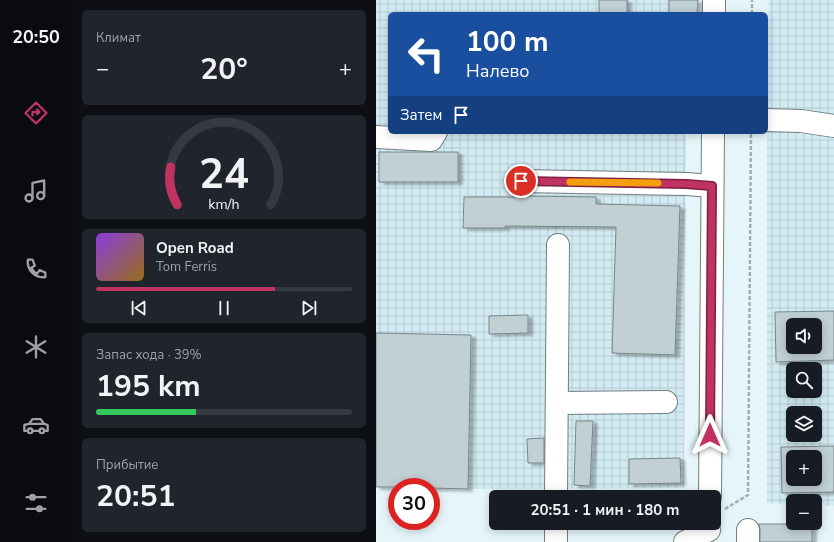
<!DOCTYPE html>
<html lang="ru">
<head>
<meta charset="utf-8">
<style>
	body { margin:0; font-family:"Nunito Sans",sans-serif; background:#20242c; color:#f1f3f6; height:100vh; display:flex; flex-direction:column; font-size:15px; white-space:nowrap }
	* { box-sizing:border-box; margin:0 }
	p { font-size:13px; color:#9ea1a6 }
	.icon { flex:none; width:22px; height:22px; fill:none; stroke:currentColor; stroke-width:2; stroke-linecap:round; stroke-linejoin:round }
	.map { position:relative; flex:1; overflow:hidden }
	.panel { display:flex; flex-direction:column; gap:10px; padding:10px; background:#0d0f14; width:304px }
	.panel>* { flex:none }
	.guide { position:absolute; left:12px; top:12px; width:380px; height:122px; border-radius:6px; box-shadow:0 2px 10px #0003; background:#1a4fa0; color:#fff; overflow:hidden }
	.tools { position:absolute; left:410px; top:318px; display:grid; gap:8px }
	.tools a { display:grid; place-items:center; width:36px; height:36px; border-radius:6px; background:#171b24; box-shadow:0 2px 10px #0003; font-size:20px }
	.speed { position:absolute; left:12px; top:478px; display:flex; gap:8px; font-size:20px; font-weight:700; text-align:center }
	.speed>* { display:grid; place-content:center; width:52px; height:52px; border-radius:50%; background:#171b24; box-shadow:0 2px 10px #0003; line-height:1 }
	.speed .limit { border:6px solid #d22; background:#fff; color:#111 }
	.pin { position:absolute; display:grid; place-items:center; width:34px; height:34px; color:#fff; margin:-17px; border:2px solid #fff; border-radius:50%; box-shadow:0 1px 4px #0007 }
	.me { position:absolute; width:44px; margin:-22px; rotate:0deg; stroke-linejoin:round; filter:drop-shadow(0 0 3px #0008) }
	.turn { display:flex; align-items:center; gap:14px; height:84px; padding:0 12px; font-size:18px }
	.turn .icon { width:52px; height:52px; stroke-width:2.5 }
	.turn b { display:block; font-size:28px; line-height:34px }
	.then { display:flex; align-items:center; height:38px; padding:0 12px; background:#0003; gap:8px; font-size:15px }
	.big { font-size:30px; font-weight:700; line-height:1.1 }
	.panel .tile { flex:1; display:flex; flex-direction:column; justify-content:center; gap:6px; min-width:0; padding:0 14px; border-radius:6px; background:#20242c }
	.panel .dial { align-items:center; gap:0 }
	.dial svg { height:104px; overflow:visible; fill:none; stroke:#363941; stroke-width:7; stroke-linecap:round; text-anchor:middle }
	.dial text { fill:#f1f3f6; stroke:none }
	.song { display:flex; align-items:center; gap:12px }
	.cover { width:48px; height:48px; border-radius:6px; background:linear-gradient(135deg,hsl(270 70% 55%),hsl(40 70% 35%)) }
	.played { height:4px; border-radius:2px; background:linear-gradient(90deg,#bf3262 70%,#363941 70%) }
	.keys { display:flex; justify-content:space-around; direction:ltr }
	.heat { display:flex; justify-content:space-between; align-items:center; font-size:22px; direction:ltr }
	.charge { height:6px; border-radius:3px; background:linear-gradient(90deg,#34c759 39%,#363941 0) }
	.trip { position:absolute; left:113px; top:490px; width:232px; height:40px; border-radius:6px; background:#171b24; box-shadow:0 2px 10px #0003; font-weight:700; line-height:40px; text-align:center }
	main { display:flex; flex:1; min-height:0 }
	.menu { display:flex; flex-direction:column; width:72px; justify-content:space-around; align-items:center; background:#090b0e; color:#9ea1a6 }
	.menu .icon { width:28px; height:28px }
	.menu .selected { color:#bf3262 }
	.menu b { font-size:18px; color:#f1f3f6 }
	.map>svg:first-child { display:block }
</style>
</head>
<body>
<main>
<nav class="menu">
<b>20:50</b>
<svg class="icon selected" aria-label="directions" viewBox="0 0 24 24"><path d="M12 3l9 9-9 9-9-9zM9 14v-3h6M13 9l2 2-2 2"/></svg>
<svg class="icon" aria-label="music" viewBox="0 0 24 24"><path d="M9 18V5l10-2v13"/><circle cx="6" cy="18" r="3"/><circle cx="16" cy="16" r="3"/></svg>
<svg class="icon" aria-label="phone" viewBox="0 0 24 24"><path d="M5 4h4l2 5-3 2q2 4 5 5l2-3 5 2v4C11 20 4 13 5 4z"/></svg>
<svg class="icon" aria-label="climate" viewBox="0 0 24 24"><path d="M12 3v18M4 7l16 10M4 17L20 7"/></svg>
<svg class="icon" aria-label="car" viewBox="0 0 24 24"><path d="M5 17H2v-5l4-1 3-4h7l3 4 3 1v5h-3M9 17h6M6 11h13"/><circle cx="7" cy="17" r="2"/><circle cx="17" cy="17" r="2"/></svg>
<svg class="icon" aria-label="filters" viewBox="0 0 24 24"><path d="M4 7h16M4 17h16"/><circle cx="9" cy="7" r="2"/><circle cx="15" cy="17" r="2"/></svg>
</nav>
<section class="panel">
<div class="tile"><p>Климат</p>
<div class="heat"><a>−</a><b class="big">20°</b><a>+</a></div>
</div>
<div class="tile dial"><svg viewBox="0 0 100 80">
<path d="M14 69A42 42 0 1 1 86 69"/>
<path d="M14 69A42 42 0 0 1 9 40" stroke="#bf3262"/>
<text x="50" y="56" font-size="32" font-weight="700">24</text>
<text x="50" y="72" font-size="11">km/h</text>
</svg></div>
<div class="tile">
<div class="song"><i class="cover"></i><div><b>Open Road</b><p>Tom Ferris</p></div></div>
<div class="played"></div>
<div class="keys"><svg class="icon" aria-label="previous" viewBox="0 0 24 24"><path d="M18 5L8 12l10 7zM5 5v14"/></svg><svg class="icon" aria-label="pause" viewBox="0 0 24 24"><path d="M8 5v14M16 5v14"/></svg><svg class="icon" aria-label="next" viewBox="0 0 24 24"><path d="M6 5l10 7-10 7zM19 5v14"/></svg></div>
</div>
<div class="tile"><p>Запас хода · 39%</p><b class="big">195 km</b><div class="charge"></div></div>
<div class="tile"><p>Прибытие</p><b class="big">20:51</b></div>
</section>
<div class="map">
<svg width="458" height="542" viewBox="0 0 458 542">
	<defs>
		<pattern id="industrial-grid" width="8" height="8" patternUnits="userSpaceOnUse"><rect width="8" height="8" fill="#d2ebf2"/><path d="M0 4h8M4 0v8" fill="none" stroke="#b5cad0"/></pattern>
		<filter id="shadow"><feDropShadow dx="4.5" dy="2.5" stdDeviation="1" flood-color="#0004"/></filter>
	</defs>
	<rect width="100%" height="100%" fill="#e5f5f9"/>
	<path fill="url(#industrial-grid)" fill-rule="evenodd" d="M0,0H312V14H14V132H310L308,488L92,489L55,488V487H0Z
		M393,0H458V506L439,505V501H417V504L391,503V120ZM417,325H439V347H417ZM417,369H439V391H417ZM417,413H439V435H417ZM417,457H439V479H417Z"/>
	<path fill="#c1d0d4" stroke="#778689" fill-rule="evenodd" filter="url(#shadow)" d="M223,0H251V14H223Z
		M293,0H322L321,14H293Z
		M3,152H82V182H3Z
		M148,196L220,197V204L304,206L299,355L236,353L240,227L129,226V228H87L88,197H148Z
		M458,311V360L400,362L399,312ZM417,325H439V347H417Z
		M152,315V333L113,334V316Z
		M0,333L95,335L92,489L55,488V487H0Z
		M200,421H217L214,486L198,485Z
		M168,438V463H152L151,439Z
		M458,446V492L406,493L405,447ZM417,457H439V479H417Z
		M304,458L305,483L253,484V459Z
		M383,524H436V542H384V530Z"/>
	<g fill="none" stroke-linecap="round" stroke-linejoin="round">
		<defs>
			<path id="minor" d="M338,14V0
				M390,120L425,121L458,126
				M0,137L55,140L60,132
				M145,181L310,184L336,186
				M181,403L290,402
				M180,497L182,245
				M334,497L337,132
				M180,542V523
				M309,542L333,530
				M372,542V530"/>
		</defs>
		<use href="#minor" stroke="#707e82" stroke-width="24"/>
		<path stroke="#a2aeb1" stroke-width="2.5" stroke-dasharray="4 2" stroke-linecap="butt" d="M376,14V0
			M349,509L372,495L375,132"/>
		<use href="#minor" stroke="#fff" stroke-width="22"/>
	</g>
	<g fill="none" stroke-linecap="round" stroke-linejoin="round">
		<defs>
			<path id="route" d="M145,181L310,184L336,186L334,435"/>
		</defs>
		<use href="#route" stroke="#7c2040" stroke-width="10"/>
		<use href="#route" stroke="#bf3262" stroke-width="7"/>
		<path stroke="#f59e0b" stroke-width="7" d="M194,182L282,183"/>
	</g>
</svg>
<div class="tools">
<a><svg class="icon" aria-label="sound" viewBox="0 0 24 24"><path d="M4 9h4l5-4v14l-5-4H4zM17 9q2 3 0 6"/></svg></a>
<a><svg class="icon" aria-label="search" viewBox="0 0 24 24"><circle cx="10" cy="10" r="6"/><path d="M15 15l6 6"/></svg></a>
<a><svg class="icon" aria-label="layers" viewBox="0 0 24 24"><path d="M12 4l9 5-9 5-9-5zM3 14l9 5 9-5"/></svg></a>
<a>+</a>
<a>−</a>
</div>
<div class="speed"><div class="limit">30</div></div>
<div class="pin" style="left:145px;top:181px;background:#d93025"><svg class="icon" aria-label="arrive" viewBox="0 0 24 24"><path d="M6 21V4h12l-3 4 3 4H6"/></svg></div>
<svg class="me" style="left:334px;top:435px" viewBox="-20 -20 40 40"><path d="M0-17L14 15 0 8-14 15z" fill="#bf3262" stroke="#fff" stroke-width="4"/></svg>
<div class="trip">20:51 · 1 мин · 180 m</div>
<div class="guide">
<div class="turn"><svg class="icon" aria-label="left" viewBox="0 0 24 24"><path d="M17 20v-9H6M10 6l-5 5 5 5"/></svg><div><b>100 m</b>Налево</div></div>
<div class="then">Затем<svg class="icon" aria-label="arrive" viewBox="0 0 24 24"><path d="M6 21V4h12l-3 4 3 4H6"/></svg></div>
</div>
</div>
</main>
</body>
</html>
